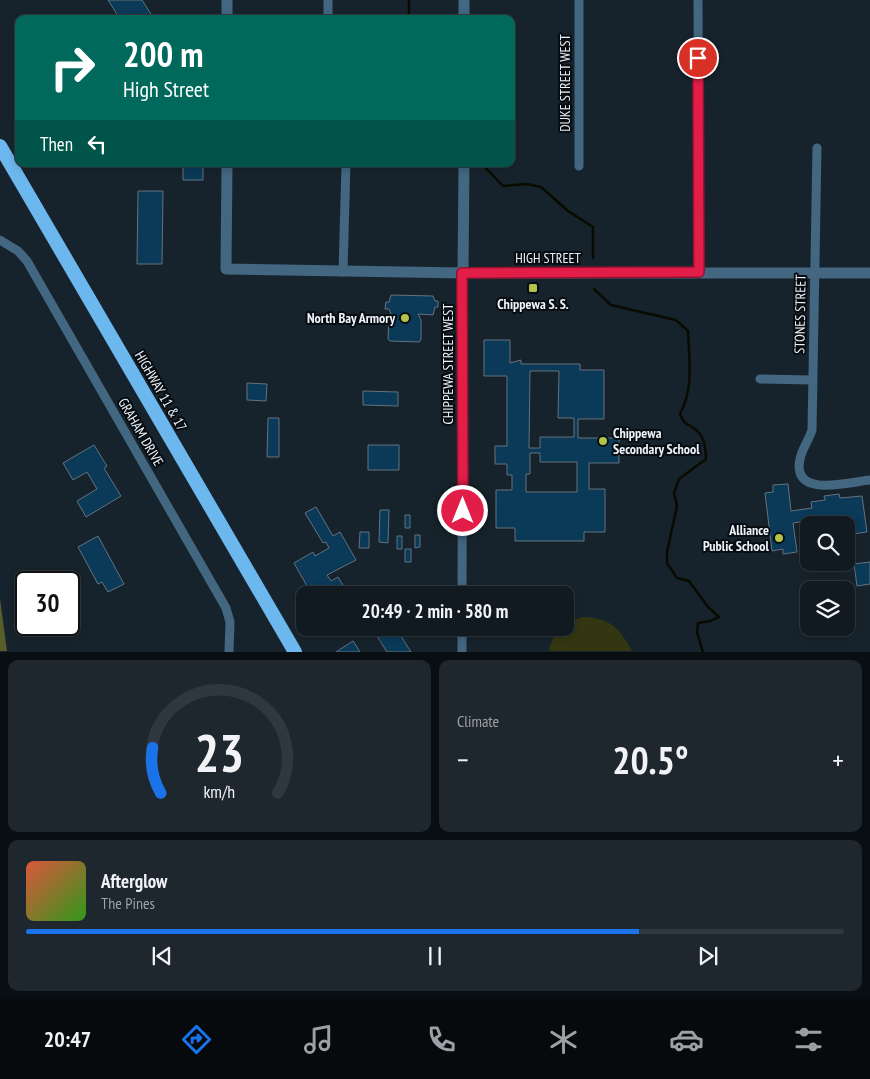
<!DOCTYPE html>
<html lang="en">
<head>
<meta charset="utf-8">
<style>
	body { margin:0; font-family:"PT Sans Narrow",sans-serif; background:#1e272e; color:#f1f3f6; height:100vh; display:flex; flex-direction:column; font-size:19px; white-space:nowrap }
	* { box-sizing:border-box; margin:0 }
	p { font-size:16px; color:#9ca1a5 }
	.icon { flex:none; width:28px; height:28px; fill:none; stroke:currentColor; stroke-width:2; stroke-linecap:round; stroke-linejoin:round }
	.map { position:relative; height:652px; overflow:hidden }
	.details { display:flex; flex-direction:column; gap:8px; padding:8px; background:#090e12; flex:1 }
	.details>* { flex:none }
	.hud { position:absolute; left:15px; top:15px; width:500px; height:152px; border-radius:10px; box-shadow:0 2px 8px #0003,0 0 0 1px #30383f; background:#00695c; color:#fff; overflow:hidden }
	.fabs { position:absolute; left:800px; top:516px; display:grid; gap:10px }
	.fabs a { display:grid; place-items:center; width:55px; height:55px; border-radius:10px; background:#111a21; box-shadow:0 2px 8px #0003,0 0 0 1px #30383f; font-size:25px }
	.speed { position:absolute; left:15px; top:571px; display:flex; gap:10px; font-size:25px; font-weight:700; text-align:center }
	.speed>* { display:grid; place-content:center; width:65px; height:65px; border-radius:50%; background:#111a21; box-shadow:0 2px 8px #0003,0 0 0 1px #30383f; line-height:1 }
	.speed .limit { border:2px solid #111; border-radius:8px; background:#fff; color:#111 }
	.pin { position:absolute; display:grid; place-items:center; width:42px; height:42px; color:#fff; margin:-21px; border:2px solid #fff; border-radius:50%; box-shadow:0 1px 5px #0007 }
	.me { position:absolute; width:55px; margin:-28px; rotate:0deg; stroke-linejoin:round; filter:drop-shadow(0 0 4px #0008) }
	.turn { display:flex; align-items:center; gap:18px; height:105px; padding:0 25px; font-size:22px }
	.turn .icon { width:65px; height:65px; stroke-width:2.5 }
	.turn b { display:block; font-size:35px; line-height:42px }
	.then { display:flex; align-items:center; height:48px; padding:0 25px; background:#0003; gap:10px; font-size:19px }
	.big { font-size:38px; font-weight:800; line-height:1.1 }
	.details .card { flex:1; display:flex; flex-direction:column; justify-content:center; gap:8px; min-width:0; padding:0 18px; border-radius:10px; background:#1e272e }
	.details .dial { align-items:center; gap:0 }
	.dial svg { height:130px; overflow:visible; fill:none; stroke:#30383f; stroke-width:7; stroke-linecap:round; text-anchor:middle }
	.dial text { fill:#f1f3f6; stroke:none }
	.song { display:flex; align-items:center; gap:15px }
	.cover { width:60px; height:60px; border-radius:8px; background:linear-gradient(135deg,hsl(10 70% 55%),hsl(110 70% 35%)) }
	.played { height:5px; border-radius:2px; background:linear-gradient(90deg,#1a73e8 75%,#30383f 75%) }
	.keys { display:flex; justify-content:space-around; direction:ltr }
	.heat { display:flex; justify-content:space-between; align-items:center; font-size:28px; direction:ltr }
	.details .tiles { flex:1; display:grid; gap:8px; grid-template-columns:1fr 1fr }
	.card:last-child { grid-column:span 2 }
	.trip { position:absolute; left:296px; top:586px; width:278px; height:50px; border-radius:10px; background:#111a21; box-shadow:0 2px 8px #0003,0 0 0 1px #30383f; font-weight:800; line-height:50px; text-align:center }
	.tabs { display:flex; height:80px; justify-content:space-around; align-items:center; background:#070a0d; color:#9ca1a5 }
	.tabs .icon { width:35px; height:35px }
	.tabs .on { color:#1a73e8 }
	.tabs b { font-size:22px; color:#f1f3f6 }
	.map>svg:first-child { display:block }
</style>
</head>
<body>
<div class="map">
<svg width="870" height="652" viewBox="0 0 870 652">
	<rect width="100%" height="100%" fill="#17232c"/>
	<path fill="#323711" d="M583,617C611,618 619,628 632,651H549C551,637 560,629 569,621Z"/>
	<path fill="#575e2c" d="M0,599L7,651H0Z"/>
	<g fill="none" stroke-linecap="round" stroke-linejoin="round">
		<path stroke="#090b00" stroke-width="2.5" d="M409,0V19
			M482,164L503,186L527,184L541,187L568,211L593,227V258
			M594,289L611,305L676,320L688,331C689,360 694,388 680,414C686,428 687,422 696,430C705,437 706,449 706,459L679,479L674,493L677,506L667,552V563L677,578L689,581L708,607L719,617L710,621L698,623L697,632L703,652"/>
	</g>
	<path fill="#0a3a58" stroke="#64727d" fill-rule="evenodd" d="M108,0H142L154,19H120Z
		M183,164H203V180H183Z
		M138,191H163L162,264H137Z
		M391,295L433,296L435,301H438V307H435L433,315L418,314L421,320V340L419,342L390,341L388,339L389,319L391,314L389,309H385L386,302H389Z
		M484,340H510V363L521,360V364H580V370H604V419H578V438H619V463H589V489H605V532H584V541H515V528H496V490H512V475H507V464H495V446H507V376H484ZM530,371H559L558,418H574V437H540V448H529ZM530,453H540V462H577V492H526V474H530Z
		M247,383L267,384L266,401L247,400Z
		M363,391L398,392V406L363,405Z
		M268,418H279V457H267Z
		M94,445L107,466L104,468L121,496L86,517L77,501L97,489L87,472L73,480L63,463Z
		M368,445H399V470H368Z
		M788,484L791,511L812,508L811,502L825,500L824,496L839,494L840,498L862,496L867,532L846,535V525H814L813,520L793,523L797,552L783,554V549L772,551L765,493L773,492V485Z
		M316,507L333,536L340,532L356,560L327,575L331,581L338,577L344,587L330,595H312L294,563L313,552L315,556L329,548L326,542L323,543L305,513Z
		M380,510H389L388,543L379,542Z
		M405,515H410V528H405Z
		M360,532H369V548H359Z
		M415,535H420V547L415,548Z
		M98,536L124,584L108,592L102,582L98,584L78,547Z
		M397,536H402V549H397Z
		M405,549H411V562H405Z
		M870,562V584L857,586L854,564Z
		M372,628H396L411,652H387Z
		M353,641L360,652H336Z"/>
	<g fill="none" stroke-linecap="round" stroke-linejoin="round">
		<path stroke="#436681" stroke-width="9" d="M328,0V19
			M698,0L699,272
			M817,148L812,430C809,440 802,449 800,459C791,499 850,482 870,480
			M579,166V0
			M0,240L18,251L27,261L226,608L230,622L229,652
			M343,272L346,164
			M760,379L812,380
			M462,595L463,273
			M462,652V628"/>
		<path stroke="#436681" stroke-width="11" d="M227,19V0
			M464,19V0
			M227,164L226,269L463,273H870
			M463,273L464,164"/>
		<path stroke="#6cb7ee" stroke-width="14" d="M0,146L295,652"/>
	</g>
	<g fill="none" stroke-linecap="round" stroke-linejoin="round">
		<defs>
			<path id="route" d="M463,511L462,273L699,272L698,58"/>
		</defs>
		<use href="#route" stroke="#92132f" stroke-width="12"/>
		<use href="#route" stroke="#e11d48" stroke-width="9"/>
	</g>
	<g fill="#b3c24b" stroke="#070c10" stroke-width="2">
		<rect x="528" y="283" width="10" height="10" rx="2.5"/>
		<circle cx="405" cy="318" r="5"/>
		<circle cx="603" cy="441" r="5"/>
		<circle cx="779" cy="538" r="5"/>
	</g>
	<g text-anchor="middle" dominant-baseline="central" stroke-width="4" stroke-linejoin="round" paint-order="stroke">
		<g font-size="14" fill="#ecf3fa" stroke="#070c10">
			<text transform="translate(565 83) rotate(-90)">DUKE STREET WEST</text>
			<text x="548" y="258">HIGH STREET</text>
			<text transform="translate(800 314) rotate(-89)">STONES STREET</text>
			<text transform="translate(448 364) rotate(-90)">CHIPPEWA STREET WEST</text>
			<text transform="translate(161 391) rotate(60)">HIGHWAY 11 &amp; 17</text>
			<text transform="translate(141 432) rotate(60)">GRAHAM DRIVE</text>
		</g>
		<g font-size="14" font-weight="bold" fill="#ecf3fa" stroke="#070c10" text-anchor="end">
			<text x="533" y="304" text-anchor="middle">Chippewa S. S.</text>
			<text x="395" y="318">North Bay Armory</text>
			<text x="613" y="433" text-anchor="start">Chippewa<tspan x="613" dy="16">Secondary School</tspan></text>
			<text x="769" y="530">Alliance<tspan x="769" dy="16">Public School</tspan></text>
		</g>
	</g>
</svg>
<div class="fabs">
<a><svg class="icon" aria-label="search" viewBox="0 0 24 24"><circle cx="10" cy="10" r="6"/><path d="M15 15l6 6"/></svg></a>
<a><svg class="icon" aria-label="layers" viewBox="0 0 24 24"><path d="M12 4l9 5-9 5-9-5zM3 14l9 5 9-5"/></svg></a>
</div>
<div class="speed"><div class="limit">30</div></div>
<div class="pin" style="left:698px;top:58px;background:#d93025"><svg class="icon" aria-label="arrive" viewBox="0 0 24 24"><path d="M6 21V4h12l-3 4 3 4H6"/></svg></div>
<svg class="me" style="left:463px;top:511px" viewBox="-20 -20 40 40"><circle r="17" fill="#e11d48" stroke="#fff" stroke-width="3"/><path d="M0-11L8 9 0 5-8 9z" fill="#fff"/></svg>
<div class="trip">20:49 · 2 min · 580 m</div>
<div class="hud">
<div class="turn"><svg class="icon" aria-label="right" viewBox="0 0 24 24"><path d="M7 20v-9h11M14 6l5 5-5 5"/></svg><div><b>200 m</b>High Street</div></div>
<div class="then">Then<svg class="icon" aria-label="left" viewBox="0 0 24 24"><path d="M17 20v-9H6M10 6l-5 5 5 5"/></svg></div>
</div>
</div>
<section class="details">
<div class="tiles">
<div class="card dial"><svg viewBox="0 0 100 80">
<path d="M14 69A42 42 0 1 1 86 69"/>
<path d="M14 69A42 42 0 0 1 9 41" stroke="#1a73e8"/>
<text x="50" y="56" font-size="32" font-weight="700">23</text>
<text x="50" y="72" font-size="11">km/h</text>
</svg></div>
<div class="card"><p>Climate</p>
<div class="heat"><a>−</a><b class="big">20.5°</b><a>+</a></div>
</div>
<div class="card">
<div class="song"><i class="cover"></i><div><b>Afterglow</b><p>The Pines</p></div></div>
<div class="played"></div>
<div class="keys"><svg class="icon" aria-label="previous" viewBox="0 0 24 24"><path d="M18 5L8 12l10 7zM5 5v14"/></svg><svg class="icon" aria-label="pause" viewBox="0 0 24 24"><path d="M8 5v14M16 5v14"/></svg><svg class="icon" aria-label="next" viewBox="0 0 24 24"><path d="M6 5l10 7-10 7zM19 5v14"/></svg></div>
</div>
</div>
</section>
<nav class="tabs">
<b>20:47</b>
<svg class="icon on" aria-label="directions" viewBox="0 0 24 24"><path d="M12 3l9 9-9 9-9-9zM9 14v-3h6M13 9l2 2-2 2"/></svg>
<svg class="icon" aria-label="music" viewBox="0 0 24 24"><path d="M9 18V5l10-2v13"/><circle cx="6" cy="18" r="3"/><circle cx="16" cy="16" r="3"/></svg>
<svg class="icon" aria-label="phone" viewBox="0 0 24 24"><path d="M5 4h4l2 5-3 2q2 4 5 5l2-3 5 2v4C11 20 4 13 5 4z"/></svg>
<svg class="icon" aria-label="climate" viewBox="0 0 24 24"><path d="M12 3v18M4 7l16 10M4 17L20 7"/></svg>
<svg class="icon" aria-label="car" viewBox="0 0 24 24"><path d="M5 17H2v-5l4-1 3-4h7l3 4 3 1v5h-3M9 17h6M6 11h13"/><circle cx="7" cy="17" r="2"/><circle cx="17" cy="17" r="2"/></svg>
<svg class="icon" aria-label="filters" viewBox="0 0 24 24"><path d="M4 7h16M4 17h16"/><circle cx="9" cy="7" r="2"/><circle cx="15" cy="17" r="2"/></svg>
</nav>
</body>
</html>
